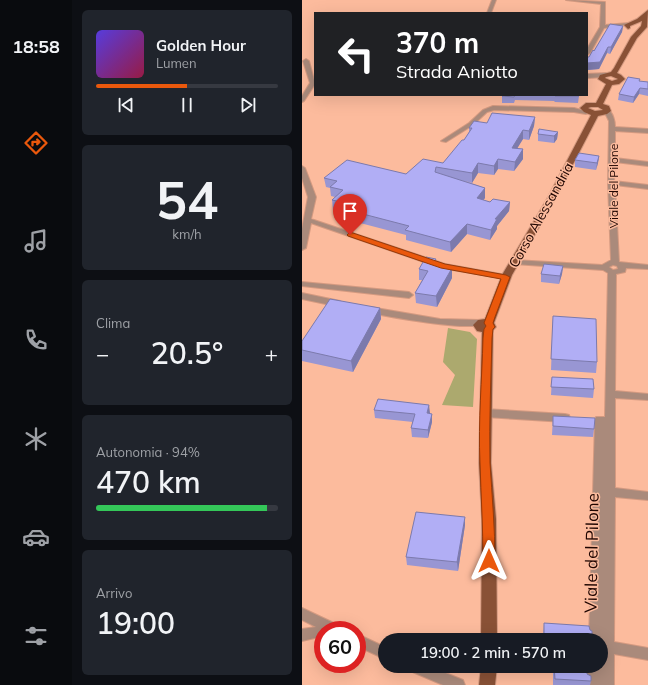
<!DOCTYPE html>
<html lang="it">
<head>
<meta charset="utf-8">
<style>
	body { margin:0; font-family:Mulish,sans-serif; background:#20242c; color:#f1f3f6; height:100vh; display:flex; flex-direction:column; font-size:15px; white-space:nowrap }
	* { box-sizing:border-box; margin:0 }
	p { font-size:13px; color:#9ea1a6 }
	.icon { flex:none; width:22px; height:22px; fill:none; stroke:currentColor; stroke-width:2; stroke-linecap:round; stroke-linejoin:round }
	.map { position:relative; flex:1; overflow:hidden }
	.details { display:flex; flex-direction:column; gap:10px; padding:10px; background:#0d0f14; width:230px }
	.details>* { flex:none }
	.banner { position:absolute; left:12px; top:12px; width:274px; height:84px; border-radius:0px; box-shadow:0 4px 16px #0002; background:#202124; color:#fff; overflow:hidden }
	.speed { position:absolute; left:12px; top:621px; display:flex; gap:8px; font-size:20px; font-weight:700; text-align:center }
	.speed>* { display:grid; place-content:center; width:52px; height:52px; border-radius:50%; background:#171b24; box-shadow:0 4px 16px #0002; line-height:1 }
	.speed .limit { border:6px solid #d22; background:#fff; color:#111 }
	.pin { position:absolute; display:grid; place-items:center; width:34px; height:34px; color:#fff; margin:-41px -17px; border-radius:50% 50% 50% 0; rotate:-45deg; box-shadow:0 0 4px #0007 }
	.pin .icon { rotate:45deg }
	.me { position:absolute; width:44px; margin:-22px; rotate:0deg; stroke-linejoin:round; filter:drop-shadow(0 0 3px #0008) }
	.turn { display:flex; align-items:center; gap:14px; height:84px; padding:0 16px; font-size:18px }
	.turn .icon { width:52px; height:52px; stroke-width:2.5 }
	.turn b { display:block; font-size:28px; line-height:34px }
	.big { font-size:30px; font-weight:600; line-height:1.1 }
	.details .tile { flex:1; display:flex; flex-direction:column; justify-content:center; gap:6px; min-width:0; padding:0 14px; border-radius:6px; background:#20242c }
	.details .dial { align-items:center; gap:0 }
	.dial b { font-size:52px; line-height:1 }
	.song { display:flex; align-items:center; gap:12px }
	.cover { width:48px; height:48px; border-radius:6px; background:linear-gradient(135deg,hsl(250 70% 55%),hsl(340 70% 35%)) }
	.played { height:4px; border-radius:2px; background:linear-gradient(90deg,#ea580c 50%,#363941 50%) }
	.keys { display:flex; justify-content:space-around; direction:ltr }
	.heat { display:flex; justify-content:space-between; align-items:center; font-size:22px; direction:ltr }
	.charge { height:6px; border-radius:3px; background:linear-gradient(90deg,#34c759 94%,#363941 0) }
	.trip { position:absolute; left:76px; top:633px; width:230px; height:40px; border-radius:20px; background:#171b24; box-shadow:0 4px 16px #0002; font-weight:600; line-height:40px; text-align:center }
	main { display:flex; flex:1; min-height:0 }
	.tabs { display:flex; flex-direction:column; width:72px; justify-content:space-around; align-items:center; background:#090b0e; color:#9ea1a6 }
	.tabs .icon { width:28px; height:28px }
	.tabs .selected { color:#ea580c }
	.tabs b { font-size:18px; color:#f1f3f6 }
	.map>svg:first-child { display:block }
</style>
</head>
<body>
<main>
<nav class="tabs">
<b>18:58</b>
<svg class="icon selected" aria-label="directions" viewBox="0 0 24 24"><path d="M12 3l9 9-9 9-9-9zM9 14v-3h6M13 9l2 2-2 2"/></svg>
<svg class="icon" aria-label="music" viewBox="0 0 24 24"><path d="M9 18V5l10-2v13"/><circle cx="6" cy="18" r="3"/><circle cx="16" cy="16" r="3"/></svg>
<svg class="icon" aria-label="phone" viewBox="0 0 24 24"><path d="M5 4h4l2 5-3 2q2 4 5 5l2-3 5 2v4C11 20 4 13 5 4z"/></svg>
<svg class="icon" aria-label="climate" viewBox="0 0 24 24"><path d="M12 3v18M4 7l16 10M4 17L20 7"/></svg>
<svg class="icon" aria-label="car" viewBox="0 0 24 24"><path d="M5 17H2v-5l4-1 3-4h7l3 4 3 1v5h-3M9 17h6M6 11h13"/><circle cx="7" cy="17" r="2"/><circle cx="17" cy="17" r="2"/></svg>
<svg class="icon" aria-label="filters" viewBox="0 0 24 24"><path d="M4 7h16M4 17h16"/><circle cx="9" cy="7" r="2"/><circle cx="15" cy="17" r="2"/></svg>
</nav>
<section class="details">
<div class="tile">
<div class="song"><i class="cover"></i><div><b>Golden Hour</b><p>Lumen</p></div></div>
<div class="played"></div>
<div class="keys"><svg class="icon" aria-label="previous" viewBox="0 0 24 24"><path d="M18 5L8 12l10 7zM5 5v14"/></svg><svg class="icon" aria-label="pause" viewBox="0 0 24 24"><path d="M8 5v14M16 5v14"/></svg><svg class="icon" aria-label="next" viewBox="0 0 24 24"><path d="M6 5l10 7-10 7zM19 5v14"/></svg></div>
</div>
<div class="tile dial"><b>54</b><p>km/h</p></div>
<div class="tile"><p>Clima</p>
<div class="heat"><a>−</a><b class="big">20.5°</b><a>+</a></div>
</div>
<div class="tile"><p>Autonomia · 94%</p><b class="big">470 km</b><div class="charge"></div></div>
<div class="tile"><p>Arrivo</p><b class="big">19:00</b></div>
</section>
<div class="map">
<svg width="346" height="685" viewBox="0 0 346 685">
	<rect width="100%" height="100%" fill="#fcbb9d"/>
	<path fill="#aca96e" d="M146,328L168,332L175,339L171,407L140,405L153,375L141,362Z"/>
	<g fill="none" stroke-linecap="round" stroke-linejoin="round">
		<defs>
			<path id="minor" d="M190,0H194L189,13H185Z
				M264,0L303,2V25L327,23L329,24L302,28L288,53L285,55V49L298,27L299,4Z
				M4,59L7,61L13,84L2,101L0,102V96L8,83L1,61Z
				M285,74L304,73L307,75L304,77L285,78Z
				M191,106L272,108L287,112L284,114L272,112L192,110L185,112L171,125L144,142L139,141L167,123L181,110Z
				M305,109C311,112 313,121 313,127L346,129V133L313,131V158L346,162V166L313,162L312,181L346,185V189L313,185L317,262L346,265V269L324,268L323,272L314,274L313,391L346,394V400L313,398V488L346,492V500L313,497L312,642L346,648V660L312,654V685H285V666H299V640H287L293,420L294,417H303L306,273L301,270L212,264L208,262L212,260L300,265L309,260L306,183L307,121L302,111ZM311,265L315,266L316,269L311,270L307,267Z
				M0,166L3,168L14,197L9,219L143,264L204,275L208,277L204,279L139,268L9,223L4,248L0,250V229L6,197L0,178Z
				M0,282L107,292L111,295L107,298L0,286Z
				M0,293L38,301L42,304L38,307L0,299Z
				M68,307L138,319L178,320L182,323C173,333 82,316 65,312L64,310L65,308Z
				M183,409L263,414L267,415L268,418L267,421L263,422L183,417L179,415L178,413L179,411Z
				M0,608L38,626L39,630H21V636L0,641V629L14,627L0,620Z
				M55,634L83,647V659L55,646Z
				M104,666H126L161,680L163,685H141L106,670Z"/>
			<path id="major" d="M346,10L345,27L335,38L315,73L319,75L323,79L317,84L310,85L301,104L307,106L309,111L305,114L296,116L253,199L210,275L192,323L194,327L191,330L189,463L194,519L195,640H179L180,519L177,463L180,332L175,331L171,325L176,320L183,319L200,275L245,199L289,115L282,112L278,108L284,103H294L304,84L296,79L298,75L309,72L312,68L329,37L339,26L340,21L328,26V28L326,29L322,25L335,19ZM309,76L316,79L310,81L303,78L304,77ZM289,107H296L301,110L293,111L286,108Z
				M179,666H195L193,685H177Z"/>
		</defs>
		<use href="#minor" stroke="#d49a81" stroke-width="2"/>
		<use href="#major" stroke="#d49a81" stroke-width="2"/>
		<use href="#minor" fill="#aa8a7b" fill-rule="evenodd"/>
		<use href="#major" fill="#895136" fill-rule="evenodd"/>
	</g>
	<path fill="#9896d3" d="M321,26L320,32L308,54L305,53L297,69L285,70V57H287L292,51Z
		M338,81L346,82V96L337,94L331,103L316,100L317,94Z
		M203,95H277V96L276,103L253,102L252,101L213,100L212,103H200V96Z
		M233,117L232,126L227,140L221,139L215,148L221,149V159L212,171L196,169L192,175L176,173L170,183L163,181L183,188V198L181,200L188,202H208L207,211L195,226V229L188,240L165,234L149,252L104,240V235L39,218L38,211L31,210L30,200L33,197L29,196L28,188L24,187L22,178L104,174L141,163L162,140L167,132V128L185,123Z
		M256,132L255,139L252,143L236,141V134Z
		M297,156L296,163L294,170L273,167V160Z
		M134,265L150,278L135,307L114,303L113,293L120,280H117V269Z
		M261,266L260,274L257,284L239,282V274Z
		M78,308L79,319L51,372L0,361V341Z
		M251,316L295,362L294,373L249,370Z
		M250,377L292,389L291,398L249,395Z
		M72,410L130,414V422L126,438L110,437L109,428L111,422L73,418Z
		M251,416L292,429L291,437L250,435Z
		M163,525L156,571L105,565L104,557Z
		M242,623L288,630L290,640H241Z
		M251,666H285V674L289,681L288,685H251Z"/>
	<path fill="#7c7aac" d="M321,26L320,32L308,54L309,47Z
		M306,47L305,53L297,69L285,70V63Z
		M338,88L337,94L331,103L332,97Z
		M233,117L232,126L227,140V131Z
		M221,130V139L210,157V148Z
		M256,132L255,139L252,143V136Z
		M221,149V159L212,171L213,162Z
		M297,156L296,163L294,170L295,163Z
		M196,159V169L192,175V166Z
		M176,163V173L170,183V173Z
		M183,188V198L175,208V198Z
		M208,202L207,211L195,226V229L188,240L189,230L193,219Z
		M165,224V234L149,252L148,242Z
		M134,259V270L131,264Z
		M261,266L260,274L257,284L258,276Z
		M150,268V278L135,307L134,296Z
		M78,308L79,319L51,372L49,361Z
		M127,405L128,413H125Z
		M130,414V422L126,438V430Z
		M163,517V525L156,571L155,562Z"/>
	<path fill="#b1aef5" stroke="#7c7aac" d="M308,24L321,26L309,47H306L298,62L285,63V57H287L291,50L292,51Z
		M326,77L338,79L337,81L346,82V89L338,88L332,97L317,94Z
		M203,95H213L212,97L200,96Z
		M253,95H277V96H253Z
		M190,113L233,117L227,131L221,130L210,148L221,149L213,162L196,159L192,166L176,163L170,173L134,167L133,172L183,188L175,198L188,202L191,199L208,202L193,219H195L189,230L165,224L148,242L103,230L107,226L38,208L44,203L30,200L41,190L28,187L35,181L22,178L45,160L104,174L121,159L141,163L160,140H162L170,128H167L172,121L185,123Z
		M237,129L256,132L252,136L236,134Z
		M277,153L297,156L295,163L273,160Z
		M124,257L134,259L131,264L150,268L134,296L113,293L126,271L117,269Z
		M242,264L261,266L258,276L239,274Z
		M28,299L78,308L49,361L0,350V341Z
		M251,316L294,319L295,362L249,359Z
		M250,377L291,379L292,389L249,387Z
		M76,399L127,405L125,413L130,414L126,430L109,428L113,414L72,410Z
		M251,416L293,418L292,429L251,426Z
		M114,512L163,517L155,562L104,557Z
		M242,623L287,626L288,630L290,631V640H251V634H242Z
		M252,666H285V674L289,676V681L253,679Z"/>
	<path fill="#ea580c" stroke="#983908" d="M48,232L143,264L204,275L208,277L193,317L191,323L193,327L191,329L190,338C189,379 187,421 188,463C190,496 193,528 193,561L191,564L187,566L183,564L181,561C181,528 179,496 178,463C176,421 180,379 181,338L182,329L184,326L182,323L199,279L139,268L46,236L45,235Z"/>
	<g text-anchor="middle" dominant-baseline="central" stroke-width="3" stroke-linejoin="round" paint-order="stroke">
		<g font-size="12" fill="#1f0500" stroke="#fcbb9d">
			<text transform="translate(311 186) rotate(-90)">Viale del Pilone</text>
		</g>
		<g font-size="14" fill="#1f0500" stroke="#fcbb9d">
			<text transform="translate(239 215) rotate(-61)">Corso Alessandria</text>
		</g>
		<g font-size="17" fill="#1f0500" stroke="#fcbb9d">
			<text transform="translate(289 553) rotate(-89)">Viale del Pilone</text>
		</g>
	</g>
</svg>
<div class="speed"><div class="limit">60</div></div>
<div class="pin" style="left:48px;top:235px;background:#d93025"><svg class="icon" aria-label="arrive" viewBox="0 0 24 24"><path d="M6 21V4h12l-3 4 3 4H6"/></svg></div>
<svg class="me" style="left:187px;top:561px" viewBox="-20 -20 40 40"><path d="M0-17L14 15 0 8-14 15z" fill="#ea580c" stroke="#fff" stroke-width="4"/></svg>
<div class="trip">19:00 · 2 min · 570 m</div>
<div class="banner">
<div class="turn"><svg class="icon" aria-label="left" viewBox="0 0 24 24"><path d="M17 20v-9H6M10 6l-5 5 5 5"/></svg><div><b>370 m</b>Strada Aniotto</div></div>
</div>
</div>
</main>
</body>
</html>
